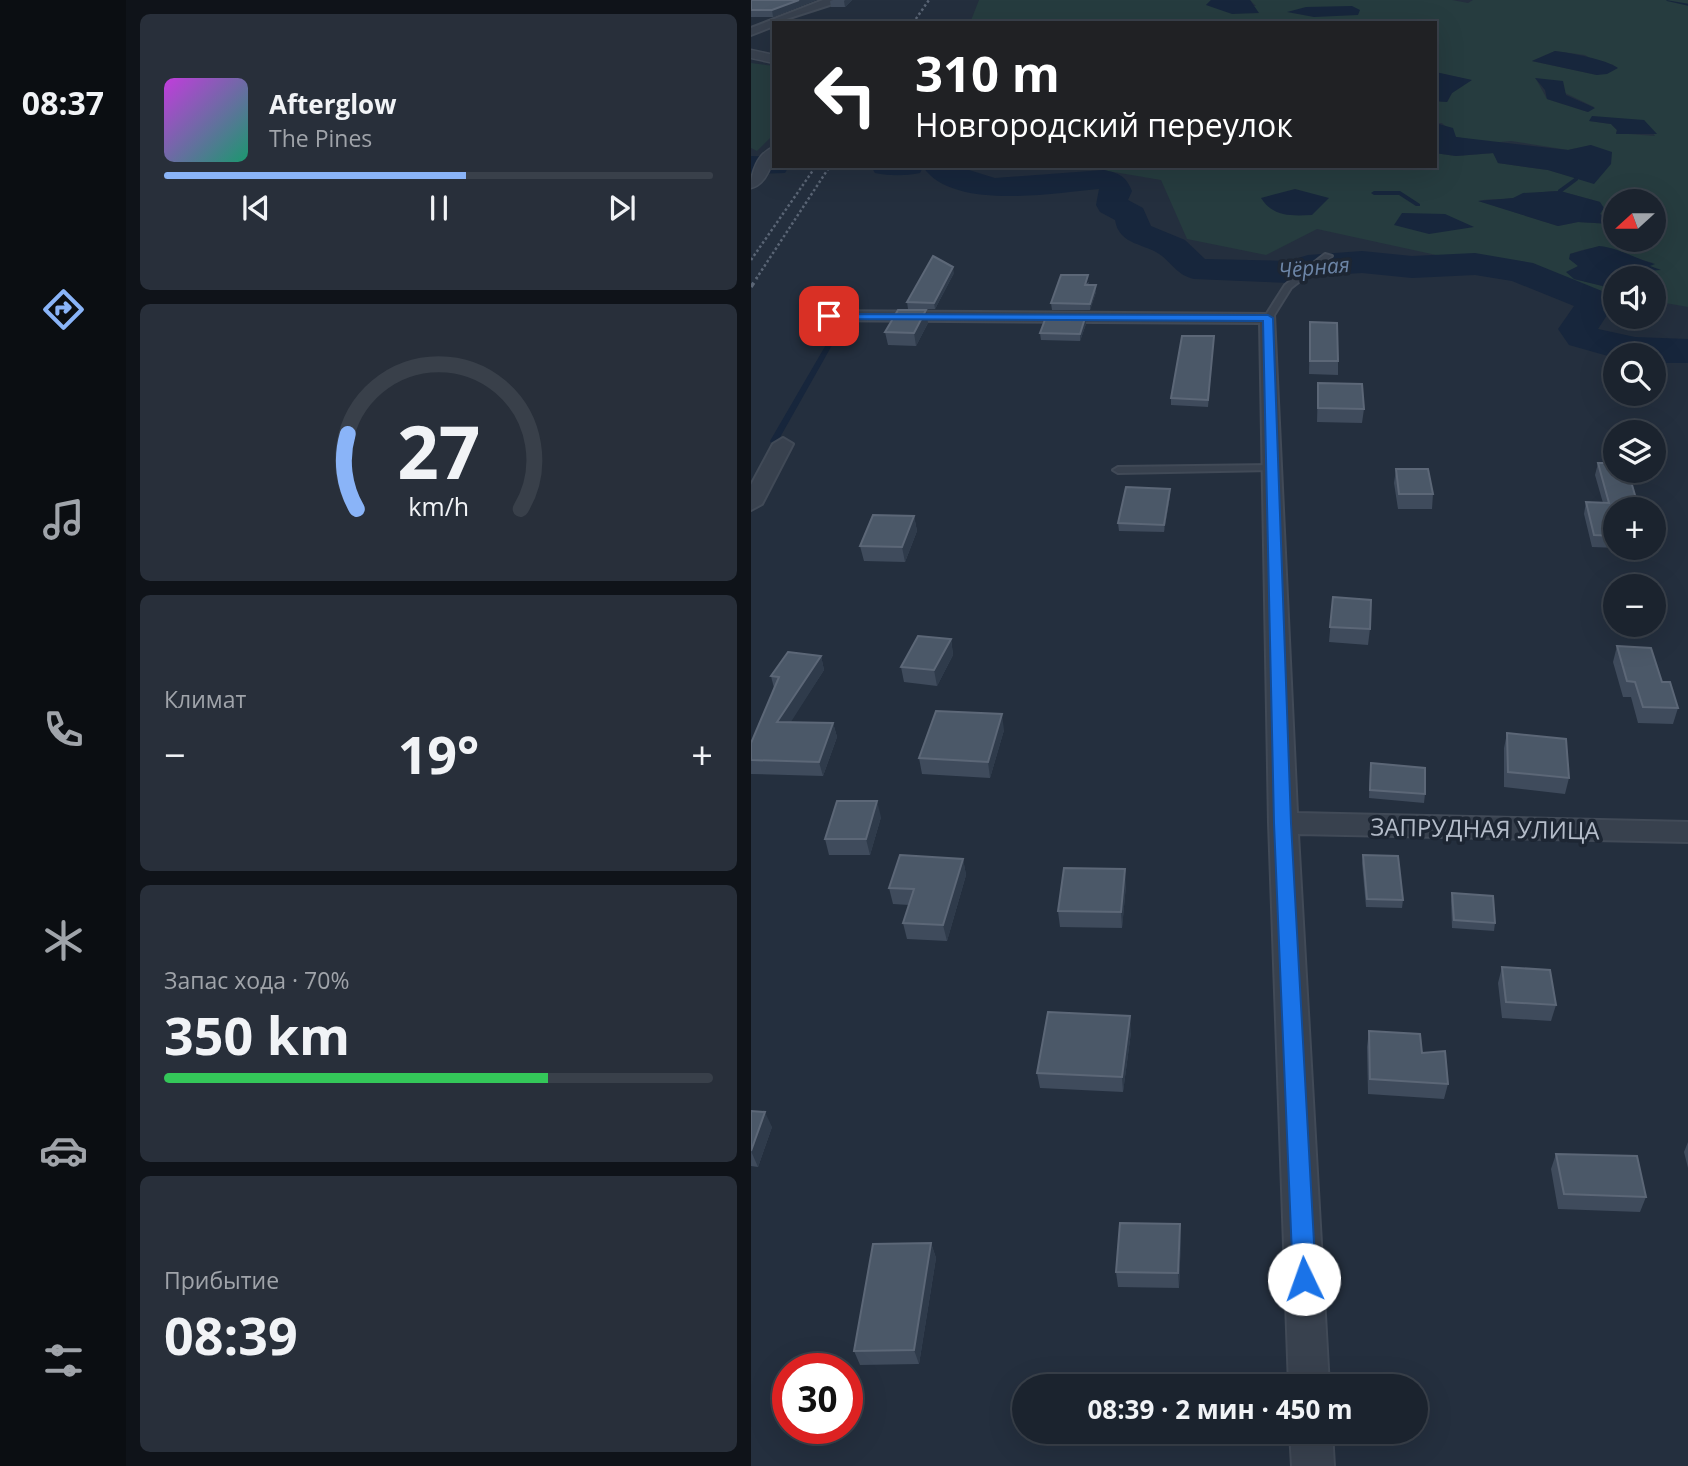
<!DOCTYPE html>
<html lang="ru">
<head>
<meta charset="utf-8">
<style>
	body { margin:0; font-family:"Open Sans",sans-serif; background:#282f3a; color:#f1f3f6; height:100vh; display:flex; flex-direction:column; font-size:26px; white-space:nowrap }
	* { box-sizing:border-box; margin:0 }
	p { font-size:23px; color:#a0a4aa }
	.icon { flex:none; width:38px; height:38px; fill:none; stroke:currentColor; stroke-width:2; stroke-linecap:round; stroke-linejoin:round }
	.map { position:relative; flex:1; overflow:hidden }
	.side { display:flex; flex-direction:column; gap:14px; padding:14px; background:#0f1319; width:625px }
	.side>* { flex:none }
	.top-card { position:absolute; left:21px; top:21px; width:665px; height:147px; border-radius:0px; box-shadow:0 7px 28px #0002,0 0 0 2px #39404a; background:#202124; color:#fff; overflow:hidden }
	.needle { width:46px; rotate:249deg }
	.tools { position:absolute; left:852px; top:189px; display:grid; gap:14px }
	.tools a { display:grid; place-items:center; width:63px; height:63px; border-radius:50%; background:#1b232e; box-shadow:0 7px 28px #0002,0 0 0 2px #39404a; font-size:35px }
	.speed { position:absolute; left:21px; top:1353px; display:flex; gap:14px; font-size:35px; font-weight:700; text-align:center }
	.speed>* { display:grid; place-content:center; width:91px; height:91px; border-radius:50%; background:#1b232e; box-shadow:0 7px 28px #0002,0 0 0 2px #39404a; line-height:1 }
	.speed .limit { border:10px solid #d22; background:#fff; color:#111 }
	.pin { position:absolute; display:grid; place-items:center; width:60px; height:60px; color:#fff; margin:-30px; border-radius:14px; box-shadow:0 4px 10px #0006 }
	.me { position:absolute; width:77px; margin:-38px; rotate:357deg; stroke-linejoin:round; filter:drop-shadow(0 0 5px #0008) }
	.turn { display:flex; align-items:center; gap:24px; height:147px; padding:0 28px; font-size:32px }
	.turn .icon { width:91px; height:91px; stroke-width:2.5 }
	.turn b { display:block; font-size:49px; line-height:60px }
	.big { font-size:52px; font-weight:700; line-height:1.1 }
	.side .tile { flex:1; display:flex; flex-direction:column; justify-content:center; gap:10px; min-width:0; padding:0 24px; border-radius:10px; background:#282f3a }
	.side .dial { align-items:center; gap:0 }
	.dial svg { height:182px; overflow:visible; fill:none; stroke:#39404a; stroke-width:7; stroke-linecap:round; text-anchor:middle }
	.dial text { fill:#f1f3f6; stroke:none }
	.song { display:flex; align-items:center; gap:21px }
	.cover { width:84px; height:84px; border-radius:10px; background:linear-gradient(135deg,hsl(290 70% 55%),hsl(160 70% 35%)) }
	.played { height:7px; border-radius:4px; background:linear-gradient(90deg,#8ab4f8 55%,#39404a 55%) }
	.keys { display:flex; justify-content:space-around; direction:ltr }
	.heat { display:flex; justify-content:space-between; align-items:center; font-size:38px; direction:ltr }
	.charge { height:10px; border-radius:5px; background:linear-gradient(90deg,#34c759 70%,#39404a 0) }
	.trip { position:absolute; left:261px; top:1374px; width:416px; height:70px; border-radius:35px; background:#1b232e; box-shadow:0 7px 28px #0002,0 0 0 2px #39404a; font-weight:700; line-height:70px; text-align:center }
	main { display:flex; flex:1; min-height:0 }
	.tabs { display:flex; flex-direction:column; width:126px; justify-content:space-around; align-items:center; background:#0b0e12; color:#a0a4aa }
	.tabs .icon { width:49px; height:49px }
	.tabs .current { color:#8ab4f8 }
	.tabs b { font-size:32px; color:#f1f3f6 }
	.map>svg:first-child { display:block }
</style>
</head>
<body>
<main>
<nav class="tabs">
<b>08:37</b>
<svg class="icon current" aria-label="directions" viewBox="0 0 24 24"><path d="M12 3l9 9-9 9-9-9zM9 14v-3h6M13 9l2 2-2 2"/></svg>
<svg class="icon" aria-label="music" viewBox="0 0 24 24"><path d="M9 18V5l10-2v13"/><circle cx="6" cy="18" r="3"/><circle cx="16" cy="16" r="3"/></svg>
<svg class="icon" aria-label="phone" viewBox="0 0 24 24"><path d="M5 4h4l2 5-3 2q2 4 5 5l2-3 5 2v4C11 20 4 13 5 4z"/></svg>
<svg class="icon" aria-label="climate" viewBox="0 0 24 24"><path d="M12 3v18M4 7l16 10M4 17L20 7"/></svg>
<svg class="icon" aria-label="car" viewBox="0 0 24 24"><path d="M5 17H2v-5l4-1 3-4h7l3 4 3 1v5h-3M9 17h6M6 11h13"/><circle cx="7" cy="17" r="2"/><circle cx="17" cy="17" r="2"/></svg>
<svg class="icon" aria-label="filters" viewBox="0 0 24 24"><path d="M4 7h16M4 17h16"/><circle cx="9" cy="7" r="2"/><circle cx="15" cy="17" r="2"/></svg>
</nav>
<section class="side">
<div class="tile">
<div class="song"><i class="cover"></i><div><b>Afterglow</b><p>The Pines</p></div></div>
<div class="played"></div>
<div class="keys"><svg class="icon" aria-label="previous" viewBox="0 0 24 24"><path d="M18 5L8 12l10 7zM5 5v14"/></svg><svg class="icon" aria-label="pause" viewBox="0 0 24 24"><path d="M8 5v14M16 5v14"/></svg><svg class="icon" aria-label="next" viewBox="0 0 24 24"><path d="M6 5l10 7-10 7zM19 5v14"/></svg></div>
</div>
<div class="tile dial"><svg viewBox="0 0 100 80">
<path d="M14 69A42 42 0 1 1 86 69"/>
<path d="M14 69A42 42 0 0 1 10 36" stroke="#8ab4f8"/>
<text x="50" y="56" font-size="32" font-weight="700">27</text>
<text x="50" y="72" font-size="11">km/h</text>
</svg></div>
<div class="tile"><p>Климат</p>
<div class="heat"><a>−</a><b class="big">19°</b><a>+</a></div>
</div>
<div class="tile"><p>Запас хода · 70%</p><b class="big">350 km</b><div class="charge"></div></div>
<div class="tile"><p>Прибытие</p><b class="big">08:39</b></div>
</section>
<div class="map">
<svg width="938" height="1466" viewBox="0 0 938 1466">
	<rect width="100%" height="100%" fill="#242f3e"/>
	<path fill="#263c3f" fill-rule="evenodd" d="M228,0H460L455,5L505,6L499,0H701L717,3L722,0H937V307L903,301V278H884L890,271L907,270L897,265L902,263C867,254 858,239 819,254L827,266L823,279L864,289V294L566,229L515,255L436,239L410,180L327,166H684V153L705,156L743,153L747,163L797,170L843,183L840,145L817,150L760,141L739,143L705,137L691,123H684V101L696,102L701,93L720,80L684,72V23H219ZM804,51L834,55L847,63L863,65L846,75L781,61ZM785,79L843,107L837,112L796,99ZM893,120L904,136L865,133L866,130L860,124L839,121ZM809,191L849,202V213L860,224L827,222L807,226L728,201C740,198 751,200 763,198C779,194 792,191 809,191ZM864,201H903V240H864Z
		M0,63L23,66V134L6,151L0,148Z"/>
	<path fill="#17263c" d="M460,0H499L508,13L481,14L455,5Z
		M601,6L609,10L607,15L563,17L536,12L555,7Z
		M804,51C820,53 854,59 867,68L856,74L846,75L781,61Z
		M684,72L721,80L701,93L696,102L684,101Z
		M784,78L812,81L815,95L844,108L837,112L796,99L794,90Z
		M841,116L893,120L906,134H865L866,130L860,124L838,121Z
		M684,123L702,128L705,137L817,150L840,145L861,152L860,164L843,184L797,170L747,163L742,153L705,156L684,153Z
		M544,189L578,198L561,215C540,216 522,217 510,198Z
		M809,191L849,202L853,208L849,214L861,224L827,222L807,226L727,201L762,198L772,193Z
		M651,213L694,214L723,227L678,234L643,225Z
		M848,246C869,248 884,259 904,264L899,266L910,270L891,271L884,278H864V289L823,279L815,272L827,266L818,259L819,254Z"/>
	<g fill="none" stroke-linecap="round" stroke-linejoin="round">
		<path fill="#17263c" fill-rule="evenodd" d="M915,0L938,4V6L916,1Z
			M825,177L827,178V180L811,192H807V190Z
			M649,191L669,204V206H665L648,195H623L620,193L623,191Z
			M90,322L93,324L27,441L26,443H20L19,441L87,324Z"/>
		<path fill="#17263c" fill-rule="evenodd" d="M0,156L23,157V166H38L34,173L0,174Z
			M120,166H205L244,178L353,170C368,173 375,176 381,191L377,200L392,208L400,226L434,240L454,259L537,261L557,255L611,251L661,256L724,253L782,263L851,291L862,306L847,329L884,337L938,339V363H903V355H864V358L818,345L807,329L823,306L761,281L724,275L661,278L611,273L562,276L540,283L443,279C427,275 423,266 411,256C395,243 368,246 364,220L349,212L345,205L348,189C302,193 202,211 172,167L169,173C154,176 139,176 124,173Z"/>
		<defs>
			<path id="service" d="M574,254L581,256L540,288L520,320H514L513,318L534,285Z
				M521,465L526,468L524,470L367,473L362,470L367,467Z"/>
			<path id="minor" d="M72,0H94L23,23V26L0,35V28Z
				M59,311L523,314L546,813L938,822V842L547,834L578,1386H538L518,823L509,323L53,320L51,316Z
				M32,438L42,444L11,504L0,510V485L22,444Z
				M539,1432H581L583,1466H541Z"/>
			<path id="tertiary" d="M0,50L23,55V63L0,58Z
				M23,147C23,162 16,184 0,188C0,173 6,153 23,147Z"/>
		</defs>
		<use href="#service" stroke="#414a57" stroke-width="4"/>
		<use href="#minor" stroke="#414a57" stroke-width="4"/>
		<use href="#tertiary" stroke="#414a57" stroke-width="3"/>
		<use href="#service" fill="#38414e" fill-rule="evenodd"/>
		<use href="#minor" fill="#38414e" fill-rule="evenodd"/>
		<use href="#tertiary" fill="#38414e" fill-rule="evenodd"/>
		<path stroke="#5a6575" stroke-width="2.5" stroke-dasharray="2.5 2.5" stroke-linecap="butt" d="M162,23L178,0
			M0,260L65,166
			M5,279L79,166"/>
		<path stroke="#5a6575" stroke-width="3.5" stroke-dasharray="5 5" stroke-linecap="butt" d="M0,287L6,278"/>
	</g>
	<path fill="#3f4b5c" d="M0,0H65L22,17H0Z
		M82,0H101L94,7H80L79,1Z
		M203,273L184,309H157L156,302Z
		M338,282L337,285L345,292L339,310H301L300,303Z
		M559,322L587,361V375L558,374Z
		M177,323L165,346L137,345L134,332Z
		M335,324L329,341L290,340L289,333Z
		M463,336L457,407L420,405V398Z
		M567,383L613,409L611,423L566,422Z
		M847,463L864,509V548H893V549L841,547L833,514L835,502L852,503L844,475Z
		M645,469L682,494L681,509H647L643,483Z
		M419,496L413,532L368,531L367,523Z
		M163,516L166,531L154,562L113,561L109,546Z
		M582,597L619,629L617,645L578,642Z
		M200,639L202,655L186,686L153,682L150,667Z
		M866,646L911,682L927,708L922,724L887,723L880,697H872L862,662Z
		M70,656L73,670L39,722L82,723L86,737L72,776L0,774V743L23,688L20,676Z
		M253,730L239,778L171,774L168,758Z
		M756,733L818,778L814,794L753,787V748Z
		M619,771L674,794L673,803L618,798Z
		M130,817L119,855H78L74,839Z
		M612,855L652,900L651,908L615,907L611,863Z
		M212,859L215,875L196,941L156,939L152,923L158,905L142,904L138,888Z
		M375,885L371,928L309,927L307,911Z
		M701,893L744,923L743,931L701,928L700,901Z
		M751,967L805,1005L800,1021L751,1018L747,983Z
		M618,1031L671,1053L697,1084L693,1099L617,1094L616,1047Z
		M380,1032L372,1092L289,1088L286,1073Z
		M0,1111L21,1127L7,1167L0,1166Z
		M937,1142V1168L933,1152Z
		M805,1154L895,1197L889,1212L807,1209L800,1169Z
		M430,1239L428,1288L367,1287L365,1272Z
		M180,1243L185,1258L168,1364L109,1365L103,1351Z"/>
	<path fill="#2f3b4b" d="M48,0H65L22,17L21,10Z
		M94,0H101L94,7L93,1Z
		M202,267L203,273L184,309L183,303Z
		M345,285V292L339,310V304Z
		M175,310L177,323L165,346L163,333Z
		M334,318L335,324L329,341V334Z
		M419,489V496L413,532V525Z
		M163,516L166,531L154,562L151,547Z
		M200,639L202,655L186,686L183,670Z
		M70,656L73,670L31,736L26,722Z
		M251,714L253,730L239,778L237,762Z
		M82,723L86,737L72,776L68,762Z
		M126,801L130,817L119,855L115,839Z
		M212,859L215,875L196,941L192,925Z
		M374,869L375,885L371,928L370,912Z
		M379,1016L380,1032L372,1092L371,1077Z
		M14,1112L21,1127L7,1167L0,1151Z
		M429,1224L430,1239L428,1288L427,1273Z
		M180,1243L185,1258L168,1364L163,1350Z"/>
	<path fill="#4b5868" stroke="#5c6777" stroke-width="2" d="M0,0H48L21,10H0Z
		M182,256L202,267L183,303L156,302Z
		M310,275H337L334,285H345L339,304L300,303Z
		M147,310H175L163,333L134,332Z
		M295,317L334,318L329,334L289,333Z
		M559,322L586,323L587,361H559Z
		M431,336H463L457,400L420,398Z
		M567,383L611,384L613,409L567,408Z
		M847,463H864V471H877L888,509H864V536L843,535L835,502L858,503Z
		M645,469H677L682,494H648Z
		M375,487L419,489L413,525L367,523Z
		M122,515L163,516L151,547L109,546Z
		M582,597L620,600L619,629L579,627Z
		M167,636L200,639L183,670L150,667Z
		M866,646L900,648L911,682H919L927,708L892,707L884,682L876,681Z
		M37,652L70,656L26,722L82,723L68,762L0,760V743L28,677L20,676Z
		M185,711L251,714L237,762L168,758Z
		M756,733L815,739L818,778L757,772Z
		M620,763L674,768V794L619,790Z
		M86,801H126L115,839H74Z
		M149,855L212,859L192,925L152,923L163,889L138,888Z
		M612,855L647,856L652,900L616,899Z
		M313,868L374,869L370,912L307,911Z
		M701,893L742,896L744,923L703,920Z
		M751,967L799,970L805,1005L755,1002Z
		M297,1012L379,1016L371,1077L286,1073Z
		M618,1031L669,1034L671,1053L694,1051L697,1084L619,1079Z
		M0,1111L14,1112L0,1151Z
		M805,1154L886,1156L895,1197L813,1194Z
		M369,1223L429,1224L427,1273L365,1272Z
		M180,1243L163,1350L103,1351L122,1244Z"/>
	<path fill="#1a73e8" stroke="#114b97" stroke-width="2" d="M74,314L517,315L522,318L540,823L565,1279L561,1287L553,1290L545,1287L542,1279L523,823L512,321L78,319L74,318Z"/>
	<g text-anchor="middle" dominant-baseline="central" stroke-width="7" stroke-linejoin="round" paint-order="stroke">
		<g font-size="21" font-style="italic" fill="#6d86a8" stroke="#1d2633">
			<text transform="translate(563 267) rotate(-5)">Чёрная</text>
		</g>
		<g font-size="24" fill="#b4bcc9" stroke="#1d2633">
			<text transform="translate(734 828) rotate(1)">ЗАПРУДНАЯ УЛИЦА</text>
		</g>
	</g>
</svg>
<div class="tools">
<a><svg class="needle" viewBox="-14 -14 28 28"><path d="M0-13l5 13h-10z" fill="#e53935"/><path d="M0 13l5-13h-10z" fill="#a0a4aa"/></svg></a>
<a><svg class="icon" aria-label="sound" viewBox="0 0 24 24"><path d="M4 9h4l5-4v14l-5-4H4zM17 9q2 3 0 6"/></svg></a>
<a><svg class="icon" aria-label="search" viewBox="0 0 24 24"><circle cx="10" cy="10" r="6"/><path d="M15 15l6 6"/></svg></a>
<a><svg class="icon" aria-label="layers" viewBox="0 0 24 24"><path d="M12 4l9 5-9 5-9-5zM3 14l9 5 9-5"/></svg></a>
<a>+</a>
<a>−</a>
</div>
<div class="speed"><div class="limit">30</div></div>
<div class="pin" style="left:78px;top:316px;background:#d93025"><svg class="icon" aria-label="arrive" viewBox="0 0 24 24"><path d="M6 21V4h12l-3 4 3 4H6"/></svg></div>
<svg class="me" style="left:553px;top:1279px" viewBox="-20 -20 40 40"><circle r="19" fill="#fff"/><path d="M0-13L10 11 0 6-10 11z" fill="#1a73e8"/></svg>
<div class="trip">08:39 · 2 мин · 450 m</div>
<div class="top-card">
<div class="turn"><svg class="icon" aria-label="left" viewBox="0 0 24 24"><path d="M17 20v-9H6M10 6l-5 5 5 5"/></svg><div><b>310 m</b>Новгородский переулок</div></div>
</div>
</div>
</main>
</body>
</html>
